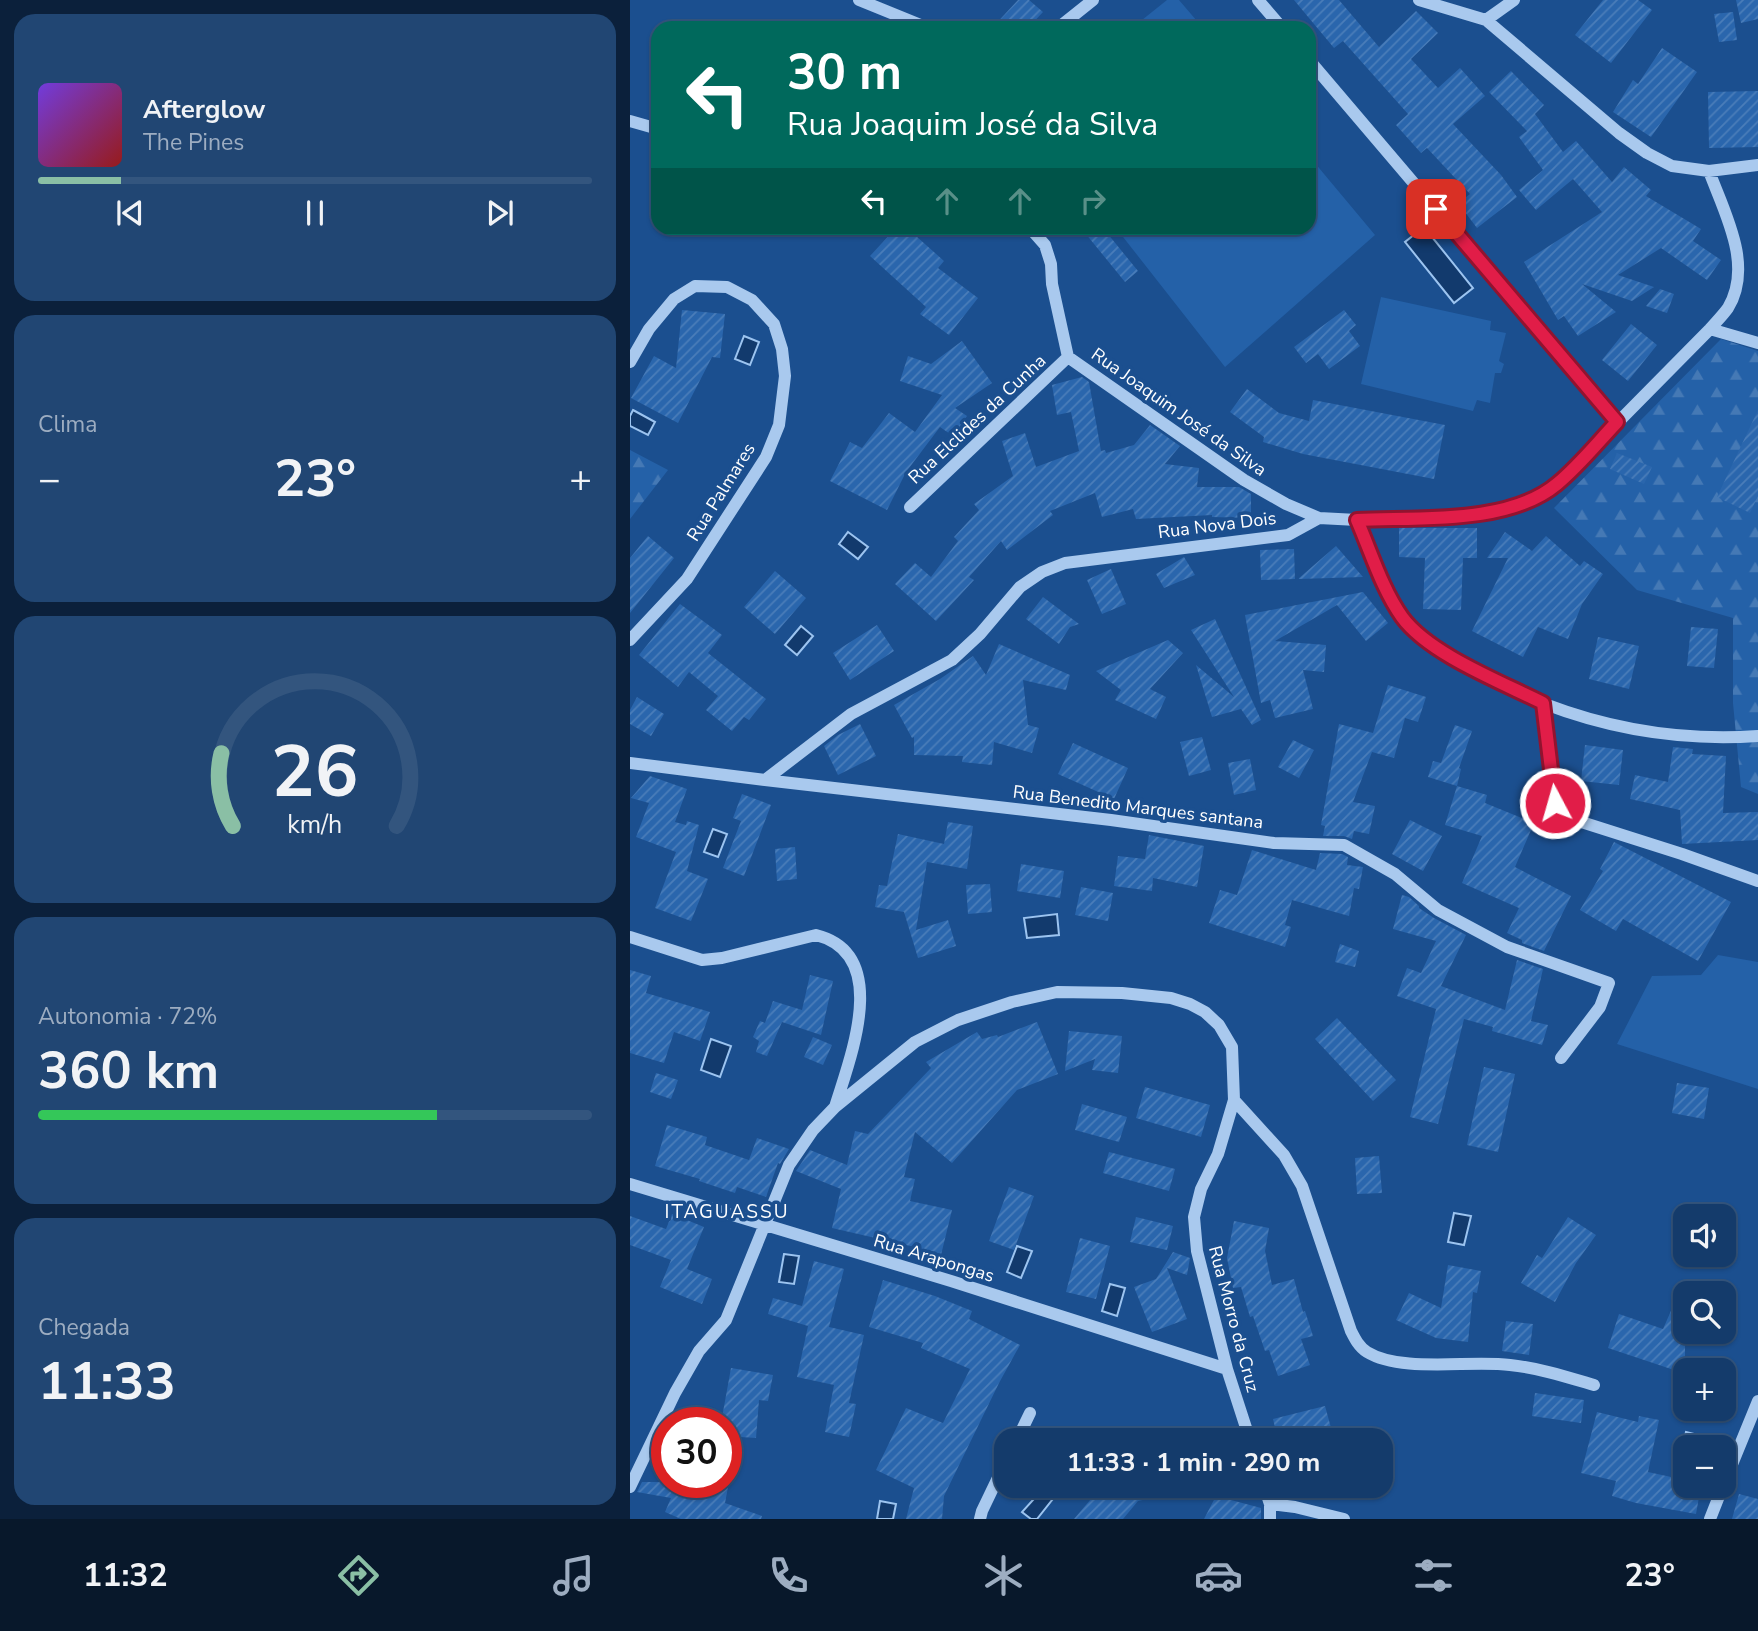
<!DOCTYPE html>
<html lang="pt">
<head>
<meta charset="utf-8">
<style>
	body { margin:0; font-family:"Nunito Sans",sans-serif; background:#214673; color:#f1f3f6; height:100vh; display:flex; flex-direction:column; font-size:26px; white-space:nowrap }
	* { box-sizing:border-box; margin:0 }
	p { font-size:23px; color:#9dadc1 }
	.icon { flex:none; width:38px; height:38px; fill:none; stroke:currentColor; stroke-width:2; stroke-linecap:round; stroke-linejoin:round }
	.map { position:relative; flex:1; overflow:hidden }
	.details { display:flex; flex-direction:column; gap:14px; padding:14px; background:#0b203b; width:630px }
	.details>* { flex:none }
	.banner { position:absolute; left:21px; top:21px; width:665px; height:214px; border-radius:21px; box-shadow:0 2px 5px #0004,0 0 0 2px #33557e; background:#00695c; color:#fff; overflow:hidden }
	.controls { position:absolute; left:1043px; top:1204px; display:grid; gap:14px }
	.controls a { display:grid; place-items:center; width:63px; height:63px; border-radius:14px; background:#143b6b; box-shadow:0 2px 5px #0004,0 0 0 2px #33557e; font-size:35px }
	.speed { position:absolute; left:21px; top:1407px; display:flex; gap:14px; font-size:35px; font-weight:700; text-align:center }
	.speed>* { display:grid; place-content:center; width:91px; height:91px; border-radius:50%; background:#143b6b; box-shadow:0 2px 5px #0004,0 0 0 2px #33557e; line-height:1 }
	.speed .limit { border:10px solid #d22; background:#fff; color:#111 }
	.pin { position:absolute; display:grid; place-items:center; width:60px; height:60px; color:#fff; margin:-30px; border-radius:14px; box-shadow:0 4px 10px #0006 }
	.me { position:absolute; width:77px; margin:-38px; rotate:354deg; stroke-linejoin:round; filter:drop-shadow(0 0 5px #0008) }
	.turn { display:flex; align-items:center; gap:24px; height:147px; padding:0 21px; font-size:32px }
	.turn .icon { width:91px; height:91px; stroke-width:2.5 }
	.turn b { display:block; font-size:49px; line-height:60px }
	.lanes { display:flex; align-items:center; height:66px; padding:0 21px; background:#0003; justify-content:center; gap:35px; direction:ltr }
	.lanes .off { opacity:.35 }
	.big { font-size:52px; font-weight:700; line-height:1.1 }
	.details .tile { flex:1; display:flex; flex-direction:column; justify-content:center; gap:10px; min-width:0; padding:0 24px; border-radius:21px; background:#214673 }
	.details .dial { align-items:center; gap:0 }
	.dial svg { height:182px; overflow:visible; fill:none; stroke:#33557e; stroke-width:7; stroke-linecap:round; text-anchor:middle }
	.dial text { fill:#f1f3f6; stroke:none }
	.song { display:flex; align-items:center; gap:21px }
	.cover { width:84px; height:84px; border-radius:10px; background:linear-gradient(135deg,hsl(260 70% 55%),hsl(0 70% 35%)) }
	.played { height:7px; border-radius:4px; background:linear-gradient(90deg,#8abfa5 15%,#33557e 15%) }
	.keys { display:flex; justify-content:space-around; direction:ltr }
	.heat { display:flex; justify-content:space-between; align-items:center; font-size:38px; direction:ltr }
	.charge { height:10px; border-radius:5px; background:linear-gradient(90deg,#34c759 72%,#33557e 0) }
	.trip { position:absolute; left:364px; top:1428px; width:399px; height:70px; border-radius:21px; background:#143b6b; box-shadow:0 2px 5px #0004,0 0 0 2px #33557e; font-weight:700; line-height:70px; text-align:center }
	.tabs { display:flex; height:112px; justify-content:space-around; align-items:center; background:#08182b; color:#9dadc1 }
	.tabs .icon { width:49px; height:49px }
	.tabs .active { color:#8abfa5 }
	.tabs b { font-size:32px; color:#f1f3f6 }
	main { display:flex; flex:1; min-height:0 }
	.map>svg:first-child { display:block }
</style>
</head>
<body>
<main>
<section class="details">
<div class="tile">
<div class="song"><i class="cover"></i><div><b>Afterglow</b><p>The Pines</p></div></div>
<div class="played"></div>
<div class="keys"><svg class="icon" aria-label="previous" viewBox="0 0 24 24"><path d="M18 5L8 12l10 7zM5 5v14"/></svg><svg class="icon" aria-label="pause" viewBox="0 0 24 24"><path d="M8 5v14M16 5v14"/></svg><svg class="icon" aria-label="next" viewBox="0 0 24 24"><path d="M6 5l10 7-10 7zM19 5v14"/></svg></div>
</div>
<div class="tile"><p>Clima</p>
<div class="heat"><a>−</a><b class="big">23°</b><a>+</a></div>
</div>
<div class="tile dial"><svg viewBox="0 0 100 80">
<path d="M14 69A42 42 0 1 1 86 69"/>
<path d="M14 69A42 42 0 0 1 9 37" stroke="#8abfa5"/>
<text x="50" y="56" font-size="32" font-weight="700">26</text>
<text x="50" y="72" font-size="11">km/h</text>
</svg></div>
<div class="tile"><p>Autonomia · 72%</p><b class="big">360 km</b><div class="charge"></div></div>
<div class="tile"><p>Chegada</p><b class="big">11:33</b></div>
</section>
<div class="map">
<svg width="1128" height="1519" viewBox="0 0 1128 1519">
	<defs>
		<pattern id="forest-firs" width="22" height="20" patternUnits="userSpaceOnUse" patternTransform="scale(1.75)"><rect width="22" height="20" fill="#2461a8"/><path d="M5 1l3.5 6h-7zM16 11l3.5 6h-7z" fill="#4579b5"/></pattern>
		<pattern id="building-hatch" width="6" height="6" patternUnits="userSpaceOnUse" patternTransform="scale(1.75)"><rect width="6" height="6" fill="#2a66ad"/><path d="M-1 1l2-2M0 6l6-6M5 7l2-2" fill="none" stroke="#4a7db9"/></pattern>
	</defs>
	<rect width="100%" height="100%" fill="#1b4f8f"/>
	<path fill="#2461a8" d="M537,0H549L573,28H502Z
		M679,156L745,235L595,367L486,228H679Z
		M751,297L861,321L860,330L876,333L869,361L874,364L871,373H865L860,403L847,400L843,411L731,384Z
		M1088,955L1128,962V1089L987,1044L1022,976L1071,975Z"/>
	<path fill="url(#forest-firs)" d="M1091,339L1128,351V794L1111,787L1103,703V618L1007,590L924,508Z
		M0,450L38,470L0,519Z"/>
	<path fill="#123a6d" stroke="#9cc4f0" stroke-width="2" d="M794,227L843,288L824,303L775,242Z
		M114,336L129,342L120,365L105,359Z
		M3,410L25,422L18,435L0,426V416Z
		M218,532L238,547L228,559L209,544Z
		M171,626L183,636L167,655L155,645Z
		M83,829L97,834L88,857L74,852Z
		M427,914L429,935L397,938L394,918Z
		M81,1039L101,1046L90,1077L71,1070Z
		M824,1213L841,1216L834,1245L818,1242Z
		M387,1246L402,1251L391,1278L377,1272Z
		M154,1254L169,1256L164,1284L149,1282Z
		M480,1284L495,1288L487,1316L472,1311Z
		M1056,1432L1084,1439L1082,1447L1052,1448Z
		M412,1490L422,1500L407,1519H401L392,1512Z
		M250,1501L266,1504L263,1519H247Z"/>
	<path fill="url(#building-hatch)" d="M388,0H399L413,12L398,28H362Z
		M664,0H709L749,47L786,11L808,33L781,59L808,88L830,68L855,96L823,124L871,175L887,197L847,228L828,203L840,194L797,148L791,153L766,125L778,114L713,41L704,48Z
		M973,0H1008L1022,10L981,63L945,35Z
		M1106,0H1128V19L1111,23Z
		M1103,12L1107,40L1089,42L1084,14Z
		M1032,48L1067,72L1021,137L983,112L1003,80L1008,84Z
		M881,71L914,105L905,114L933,152L946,141L982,182L994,167L1021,190L1016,196L1071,229L1063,241L1091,260L1077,280L1031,248L988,275L1024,287L1002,301L952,284L986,312L948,336L934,316L928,320L894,262L972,212L943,179L906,210L889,190L913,170L889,137L897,131L859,92Z
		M1128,91V147L1079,148L1078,92Z
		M266,228H277L314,261L308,268L348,298L319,335L290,314L296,307L240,256Z
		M451,228H473L508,271L495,282Z
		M1030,289L1044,294L1037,313L1016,306Z
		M52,310L95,314L90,358L82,357L48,423L1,398L24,356L46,368Z
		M714,310L726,325L719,331L730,346L699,369L688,354L676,363L664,347Z
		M1001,324L1027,345L998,381L972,360Z
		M332,341L362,383L325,408L337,416L323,436L310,427L276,472L257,510L200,481L220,442L232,448L259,413L285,432L312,395L270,381L278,356L301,364Z
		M452,377L459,382L471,451L475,450L476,453L504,445L520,425L550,446L535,464L569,468L567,487H609L621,494V518L582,517V515L506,519L503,509L472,517L465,493L420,511L423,515L377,550L371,541L339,577L344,580L306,621L265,584L285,563L301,577L328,541L324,537L349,510L344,504L383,476L372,441L395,433L406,467L449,451L441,412L427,415L422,385Z
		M617,389L649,413L679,421L683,400L815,425L804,479L673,454L633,442L634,437L600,412Z
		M1128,410V496L1120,513L1087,497Z
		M987,453L1022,467L1014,484L980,469Z
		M769,528H847V558H833L831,610L793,609L795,558L769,557Z
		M875,532L902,551L916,536L950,566L954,561L973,574L952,604L938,639L908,627L893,657L842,631L878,558H857Z
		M18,536L44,558L0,613V558Z
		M706,546L733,577L668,579Z
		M664,549L665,579L631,580L630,550Z
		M554,557L565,575L534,588L526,574Z
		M481,569L496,604L472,614L457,580Z
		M145,571L176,598L145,634L114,607Z
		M733,592L758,623L736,641L707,605L645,641L696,645L694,672L673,670L683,709L645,718L640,700L631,703L615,615Z
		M413,597L449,624L440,627L429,644L396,619Z
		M50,604L92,635L78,653L136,699L119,720L114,717L102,731L76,710L88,696L59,672L48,687L9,655Z
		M585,619L631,720L622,725L611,709L582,717L566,665L604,697L561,630Z
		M247,625L264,651L220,680L203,653Z
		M1061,627L1088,629L1084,668L1057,666Z
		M968,637L1009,646L999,689L959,679Z
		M538,640L553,653L520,689L536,697L526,719L485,700L491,690L466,671Z
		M369,644L440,675L436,690L393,680L398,725L409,728L402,753L364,742L362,765L332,762L333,756L284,755V737L282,738L264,705L310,679L343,656L356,675Z
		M758,685L796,697L788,722L775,718L764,758L742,752L723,802L745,806L739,834L724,831L722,839L714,836H693L695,826L691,825L709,724L743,733Z
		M7,697L34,714L21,736L0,724V710Z
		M230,724L246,756L208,775L194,746L208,735Z
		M825,725L842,731L829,768L831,769L827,786L798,777L803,761L811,763Z
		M572,737L581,770L559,776L550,742Z
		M663,740L684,750L669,778L648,767Z
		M443,743L498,768L484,799L428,774Z
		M955,745L993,750L989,785L951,781Z
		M1043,747L1063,749L1062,754L1096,756L1093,813L1128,812V840L1052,844L1050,810L1000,799L1005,775L1038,782Z
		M620,759L626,790L604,795L598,763Z
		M20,776L57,789L45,822L56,825L57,821L69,825L57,871L78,879L61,921L25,908L46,852L6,837L19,803L1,798Z
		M827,786L857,795L855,803L904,823L885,867L941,896L914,951L892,943V940L877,933L889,908L832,883L852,836L815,825Z
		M112,794L141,805L114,876L93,868L111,821L103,818Z
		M780,820L812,836L793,871L762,854Z
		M318,822L343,826L337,869L297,862L286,930L318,920L326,946L288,958L274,912L245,907L249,885L257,886L268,834L314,844Z
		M519,835L574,846L567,887L523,878L522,891L484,886L488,856L515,859Z
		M984,842L1101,902L1068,961L993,919L986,931L950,910L973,871L970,869Z
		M165,847L167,879L147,881L145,849Z
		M622,850L686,870L690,853L712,854L718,857L717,865L733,867L729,889L724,888L719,916L662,900L655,925L661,927L655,947L579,923L590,890L607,895Z
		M391,864L434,871L430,898L387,891Z
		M360,884L362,912L338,914L336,885Z
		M451,887L483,893L478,921L445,915Z
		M772,895L779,897L789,906V908L804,918L836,935L811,986L875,1010L887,960L913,969L901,1021L918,1025L912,1045L862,1031L863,1027L834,1019L808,1124L780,1117L806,1009L767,996L777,968L791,973L806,941L763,929Z
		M710,944L729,951L725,967L705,962Z
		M0,970L21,976L16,993L80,1012L70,1041L44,1032L34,1063L0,1053Z
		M180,975L203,981L191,1035L152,1022L137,1056L126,1052L129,1041L123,1037L130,1021L135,1023L143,1001L172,1010Z
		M707,1018L766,1080L743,1101L685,1039Z
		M407,1022L428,1074L387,1090L322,1163L285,1132L274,1177L285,1179L280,1201L322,1210L311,1255L288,1250L289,1248L202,1228L211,1189L166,1171L180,1150L217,1165L225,1131L238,1134L301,1068L296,1062L347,1032L352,1039L367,1035L368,1037Z
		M439,1031L492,1036L488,1073L462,1070L465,1059L435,1071Z
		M183,1037L202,1045L193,1065L174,1057Z
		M854,1067L885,1074L868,1152L837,1145Z
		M26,1073L48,1080L41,1099L20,1092Z
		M1047,1083L1079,1088L1074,1119L1042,1113Z
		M515,1087L580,1105L571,1137L506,1118Z
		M452,1104L497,1117L489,1142L445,1130Z
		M37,1125L77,1137L75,1145L119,1160L127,1138L159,1149L150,1164L148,1163L136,1197L107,1187L105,1193L69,1181L70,1179L25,1166Z
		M479,1152L545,1169L539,1191L473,1173Z
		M749,1156L752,1193L727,1194L725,1158Z
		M379,1187L404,1196L384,1250L359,1241Z
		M42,1214L74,1227L57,1269L82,1279L72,1304L30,1287L41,1260L0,1245V1216L36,1229Z
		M506,1217L543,1226L537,1250L500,1242Z
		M938,1217L966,1235L946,1263L925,1302L891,1283L907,1255L912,1258Z
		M604,1221L639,1228L635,1251L642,1285L664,1279L673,1312L675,1311L683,1336L671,1339L680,1365L648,1376L639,1350L635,1351L623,1316L620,1317L611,1287L603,1288L597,1258Z
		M450,1238L480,1246L466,1299L436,1292Z
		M543,1252L560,1258L557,1275L537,1268L557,1319L522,1332L504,1287L526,1279Z
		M184,1261L214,1269L199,1327L234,1335L219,1403L226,1404L219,1437L195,1432L204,1385L167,1377L178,1326L138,1314L143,1298L172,1306Z
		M818,1265L851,1271L847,1293L843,1292L838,1342L806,1338L766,1320L779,1293L811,1308Z
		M1055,1279V1370H1044L978,1348L989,1314L1033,1329Z
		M253,1280L305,1296L342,1311L339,1319L390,1345L369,1383L314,1496L312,1519H276L284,1488L246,1470L276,1408L313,1423L340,1369L291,1348L293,1343L239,1327Z
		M876,1321L903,1324L899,1355L872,1351Z
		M101,1368L143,1375L138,1401L129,1400L126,1438L96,1436V1423H91Z
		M905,1393L954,1400L951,1423L902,1416Z
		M695,1406L703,1435L682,1440H648L643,1419Z
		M967,1412L1008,1422L1009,1416L1029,1420L1018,1472L1055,1480V1486H1071L1066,1514L1006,1503L982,1496L986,1481L951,1473Z
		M12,1482H99L95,1503L132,1516L131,1519H51L35,1512L41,1498L7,1492Z
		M472,1486H544L545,1493L508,1501L493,1519H444Z
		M1109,1494L1128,1499V1519H1102Z
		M586,1496L631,1508V1519H574Z"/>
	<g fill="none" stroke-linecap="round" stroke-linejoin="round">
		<path stroke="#a9c9ee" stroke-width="12" d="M229,0L298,28
			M628,0L652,28
			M789,0L856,20L989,133L1017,153L1042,166L1079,171L1128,165
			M856,20L884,0
			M428,28L463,0
			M679,60L987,422
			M0,121L28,129
			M400,228L415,245L421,264L422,284L438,357L614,480L656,504L689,518
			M1080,329L1128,343
			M0,362L19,329L44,299L65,286L97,287L122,300L144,324L152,349L155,376L149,425L136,457L57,579L0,640
			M280,507L438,357
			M727,520C743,558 757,601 785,632C801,650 827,660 848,670C870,681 892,695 915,704C983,730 1055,741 1128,736
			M913,703L925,803L933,814L942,819L1052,854L1128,881
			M0,763L135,780L481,820L644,843L714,845L765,874L808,910L877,947L979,983L970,1007L931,1058
			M135,780L221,714L322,660L350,634L390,587L412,572L435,563L658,535L689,518L727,520L858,513L895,502L926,485L1080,329C1086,322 1093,315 1098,308C1124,265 1094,212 1079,171
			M0,937L72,960L92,958L186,935C262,954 220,1058 205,1107
			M604,1100L654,1155L672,1186L721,1331C725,1339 729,1347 737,1352C771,1373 839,1360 880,1365C909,1368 937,1377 964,1385
			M0,1184L321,1281L597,1369
			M387,1440L400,1413
			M1094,1484L1128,1401
			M634,1486L640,1504V1519
			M0,1487L45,1393L69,1351L96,1320L159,1165L183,1130L205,1107L285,1042L328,1020L382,1002L427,992L492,993L541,998L560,1004L575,1012L589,1025L602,1047L604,1100L588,1154L571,1189L564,1217L567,1251L597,1369L620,1440
			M640,1504L665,1507L714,1519
			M350,1519L352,1511L376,1461
			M1080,1519L1093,1486"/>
	</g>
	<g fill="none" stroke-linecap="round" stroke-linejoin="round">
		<defs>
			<path id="route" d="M806,209L987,422C968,442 949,466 927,484C878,525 787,517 727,520C741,552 752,589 772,617C799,654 871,682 913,703L925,803"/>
		</defs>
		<use href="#route" stroke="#92132f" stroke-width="18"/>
		<use href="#route" stroke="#e11d48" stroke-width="12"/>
	</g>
	<g text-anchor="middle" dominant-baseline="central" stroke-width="7" stroke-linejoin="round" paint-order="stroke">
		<g font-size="18" fill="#fff" stroke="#1b4f8f">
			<text transform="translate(549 412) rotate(35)">Rua Joaquim José da Silva</text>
			<text transform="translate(347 419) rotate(-43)">Rua Elclides da Cunha</text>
			<text transform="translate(91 492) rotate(-58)">Rua Palmares</text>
			<text transform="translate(587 525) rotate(-7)">Rua Nova Dois</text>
			<text transform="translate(508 807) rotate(7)">Rua Benedito Marques santana</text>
			<text transform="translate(304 1258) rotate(17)">Rua Arapongas</text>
			<text transform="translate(604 1319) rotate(75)">Rua Morro da Cruz</text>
		</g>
		<g font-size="19" letter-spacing="2" fill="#fff" stroke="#1b4f8f">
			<text x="97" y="1212">ITAGUASSU</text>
		</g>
	</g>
</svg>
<div class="controls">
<a><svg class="icon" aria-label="sound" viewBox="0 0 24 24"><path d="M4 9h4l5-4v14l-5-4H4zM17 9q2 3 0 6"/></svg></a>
<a><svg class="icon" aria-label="search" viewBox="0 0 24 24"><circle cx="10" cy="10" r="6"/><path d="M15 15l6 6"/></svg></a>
<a>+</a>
<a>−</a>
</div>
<div class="speed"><div class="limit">30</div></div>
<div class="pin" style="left:806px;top:209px;background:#d93025"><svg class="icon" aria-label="arrive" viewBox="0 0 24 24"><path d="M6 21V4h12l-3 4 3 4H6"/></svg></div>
<svg class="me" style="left:925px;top:803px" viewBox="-20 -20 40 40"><circle r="17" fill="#e11d48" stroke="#fff" stroke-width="3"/><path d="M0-11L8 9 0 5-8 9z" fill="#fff"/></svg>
<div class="trip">11:33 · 1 min · 290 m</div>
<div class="banner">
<div class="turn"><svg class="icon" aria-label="left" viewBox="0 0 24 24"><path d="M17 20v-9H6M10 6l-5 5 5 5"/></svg><div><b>30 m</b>Rua Joaquim José da Silva</div></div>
<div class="lanes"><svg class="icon" aria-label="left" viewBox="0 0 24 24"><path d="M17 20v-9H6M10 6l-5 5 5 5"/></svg><svg class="icon off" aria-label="ahead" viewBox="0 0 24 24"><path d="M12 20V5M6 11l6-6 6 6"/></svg><svg class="icon off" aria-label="ahead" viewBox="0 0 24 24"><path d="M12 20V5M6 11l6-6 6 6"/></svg><svg class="icon off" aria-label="right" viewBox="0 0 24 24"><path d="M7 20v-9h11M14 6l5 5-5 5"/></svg></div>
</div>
</div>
</main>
<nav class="tabs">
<b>11:32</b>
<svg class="icon active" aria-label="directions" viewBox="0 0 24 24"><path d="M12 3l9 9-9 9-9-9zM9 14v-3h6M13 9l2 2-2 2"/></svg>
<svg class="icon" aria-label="music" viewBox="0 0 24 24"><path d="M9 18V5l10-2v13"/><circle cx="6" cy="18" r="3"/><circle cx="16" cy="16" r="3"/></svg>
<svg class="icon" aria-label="phone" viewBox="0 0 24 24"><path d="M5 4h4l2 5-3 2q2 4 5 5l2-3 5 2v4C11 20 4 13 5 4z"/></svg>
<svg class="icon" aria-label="climate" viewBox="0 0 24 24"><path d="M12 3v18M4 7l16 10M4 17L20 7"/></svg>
<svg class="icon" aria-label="car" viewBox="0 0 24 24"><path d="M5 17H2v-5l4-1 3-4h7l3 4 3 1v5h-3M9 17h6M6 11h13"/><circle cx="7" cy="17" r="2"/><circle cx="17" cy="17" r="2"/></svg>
<svg class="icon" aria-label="filters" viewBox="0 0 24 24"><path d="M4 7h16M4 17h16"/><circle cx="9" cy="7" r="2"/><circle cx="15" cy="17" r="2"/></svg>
<b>23°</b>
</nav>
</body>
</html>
